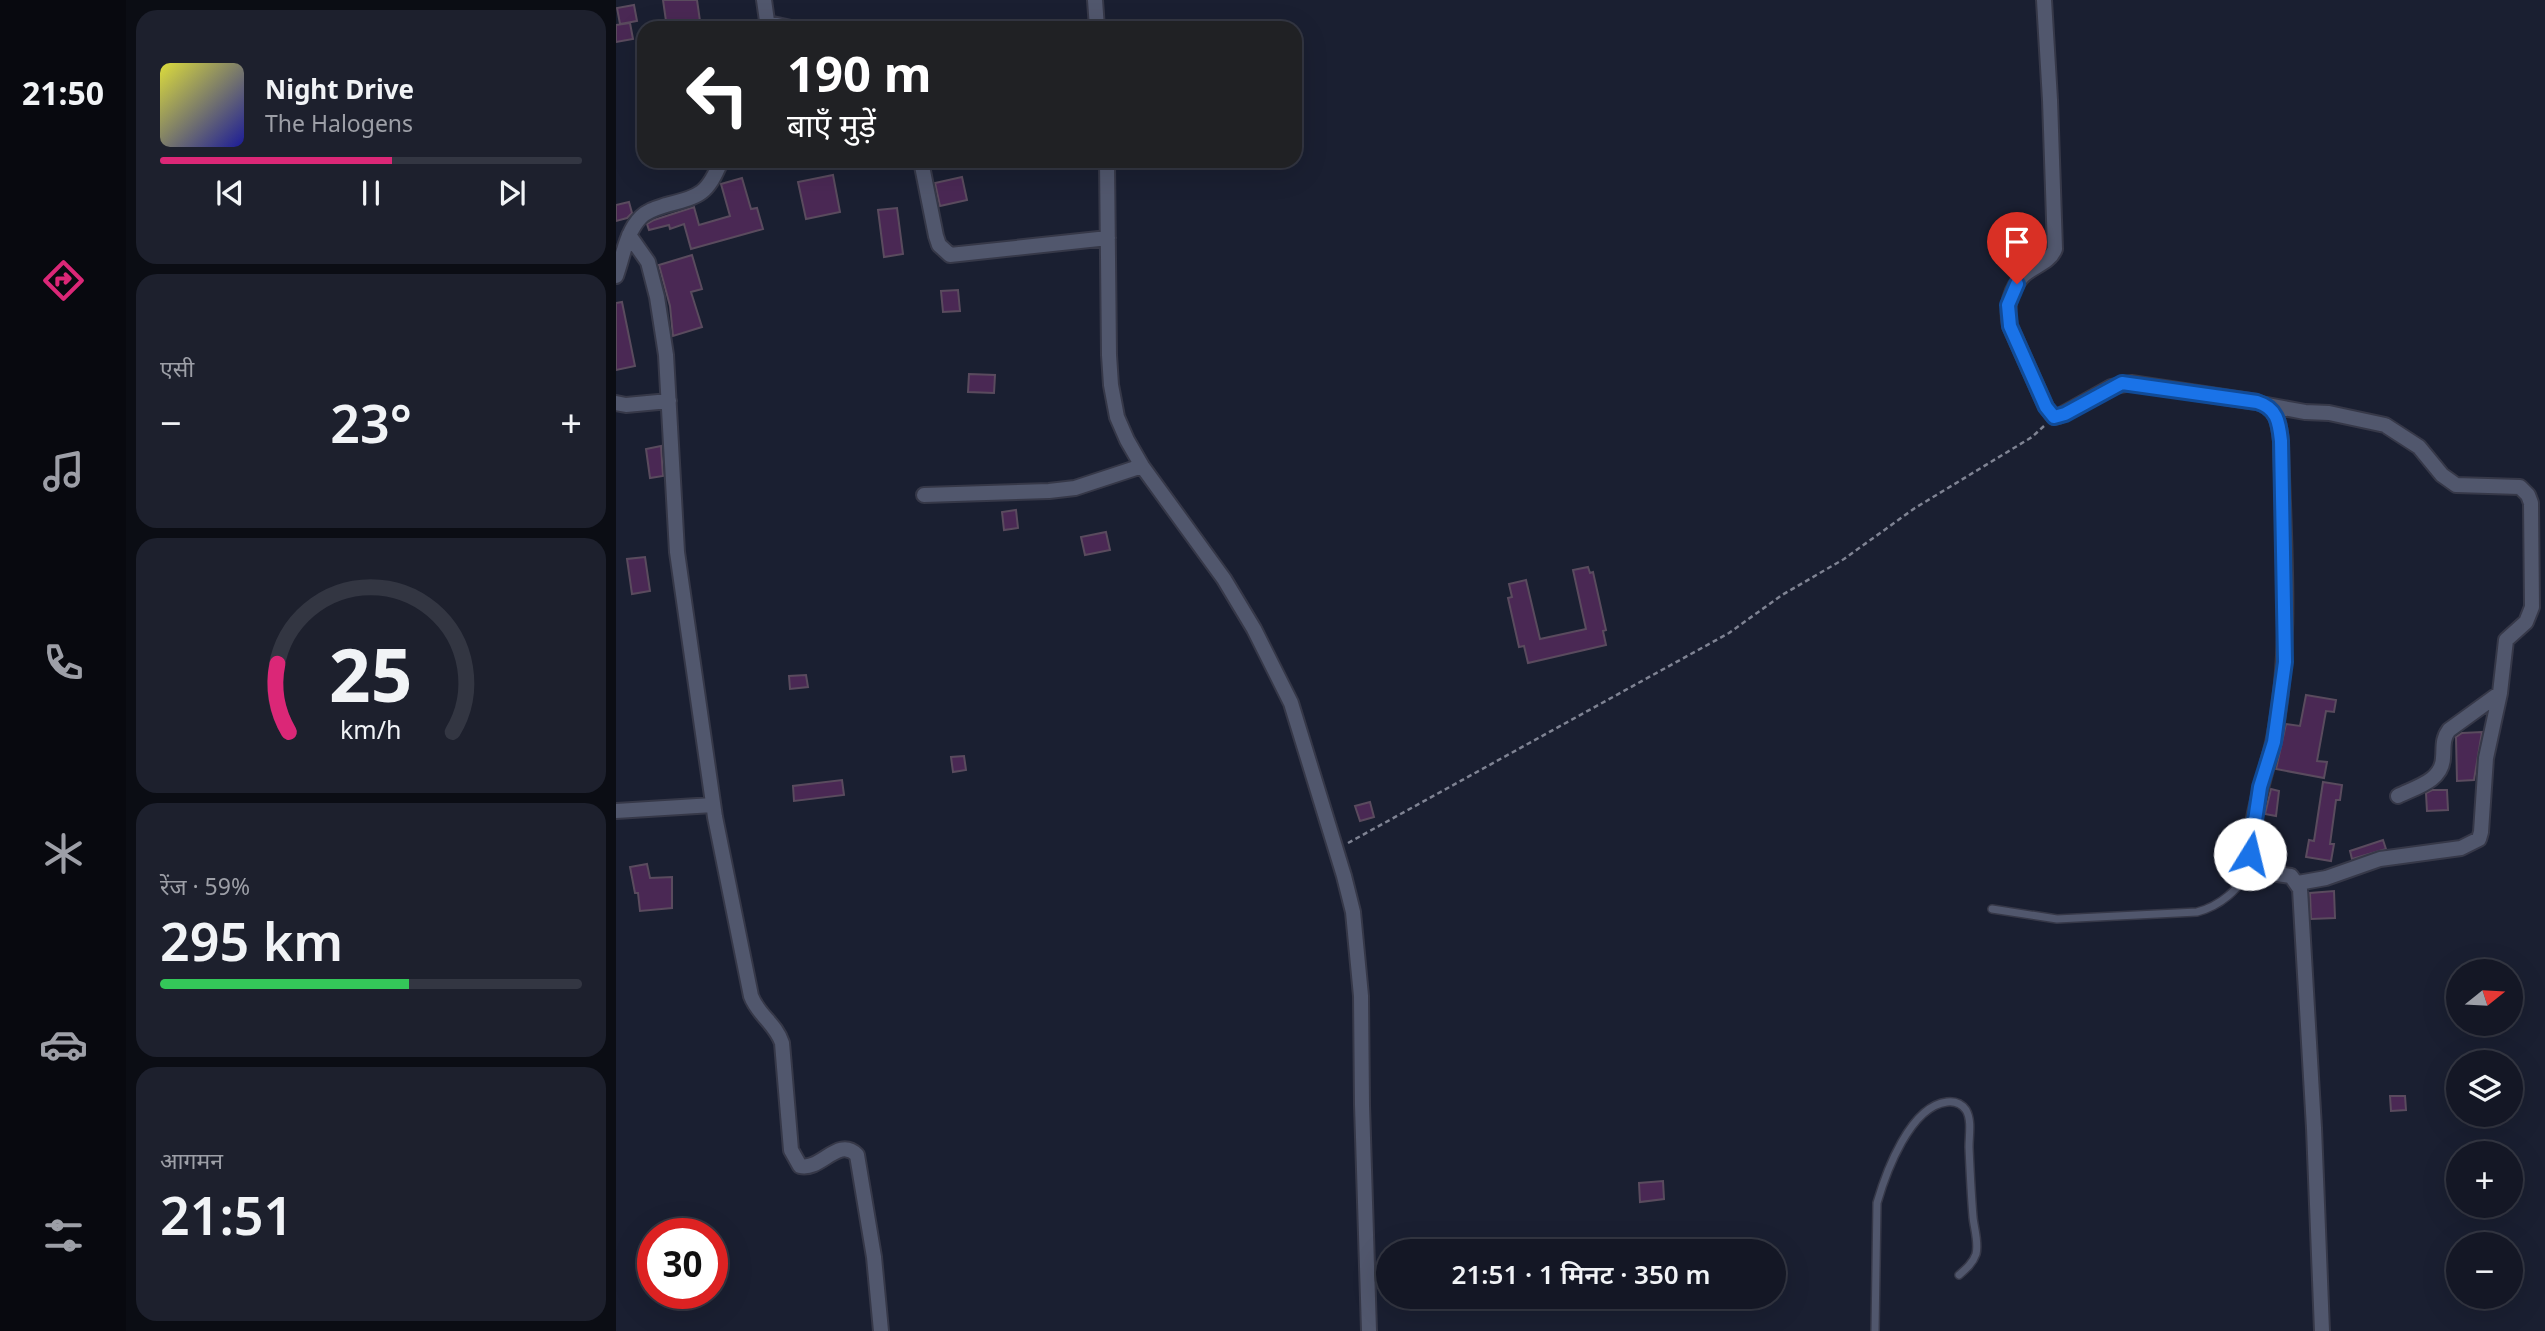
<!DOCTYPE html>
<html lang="hi">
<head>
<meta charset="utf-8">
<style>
	body { margin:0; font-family:"Noto Sans","Noto Sans Devanagari",sans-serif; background:#1d202d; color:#f1f3f6; height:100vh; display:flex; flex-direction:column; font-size:26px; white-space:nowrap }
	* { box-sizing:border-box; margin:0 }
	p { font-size:23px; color:#9d9fa7 }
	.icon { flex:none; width:38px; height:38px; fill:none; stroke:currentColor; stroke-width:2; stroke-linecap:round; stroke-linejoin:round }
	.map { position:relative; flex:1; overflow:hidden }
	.drawer { display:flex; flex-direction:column; gap:10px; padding:10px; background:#0b0d14; width:490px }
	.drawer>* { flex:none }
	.banner { position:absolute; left:21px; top:21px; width:665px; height:147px; border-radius:21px; box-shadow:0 7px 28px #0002,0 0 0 2px #333642; background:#202124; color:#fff; overflow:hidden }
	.needle { width:46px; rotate:72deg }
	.tools { position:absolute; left:1830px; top:959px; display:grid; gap:14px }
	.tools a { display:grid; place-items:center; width:77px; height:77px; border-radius:50%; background:#141725; box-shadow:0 7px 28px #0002,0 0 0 2px #333642; font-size:35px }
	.speed { position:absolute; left:21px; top:1218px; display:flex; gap:14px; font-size:35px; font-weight:700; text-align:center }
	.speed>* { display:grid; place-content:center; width:91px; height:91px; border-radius:50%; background:#141725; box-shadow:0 7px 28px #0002,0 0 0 2px #333642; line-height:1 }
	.speed .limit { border:10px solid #d22; background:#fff; color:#111 }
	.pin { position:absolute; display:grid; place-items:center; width:60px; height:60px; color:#fff; margin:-72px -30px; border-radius:50% 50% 50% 0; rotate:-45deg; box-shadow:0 0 7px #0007 }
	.pin .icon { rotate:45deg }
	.me { position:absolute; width:77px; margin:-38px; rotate:9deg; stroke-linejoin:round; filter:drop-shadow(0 0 5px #0008) }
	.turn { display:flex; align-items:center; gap:24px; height:147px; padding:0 35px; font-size:32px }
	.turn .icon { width:91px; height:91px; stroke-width:2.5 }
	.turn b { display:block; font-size:49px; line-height:60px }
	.big { font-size:52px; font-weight:600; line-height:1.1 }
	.drawer .card { flex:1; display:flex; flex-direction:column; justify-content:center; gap:10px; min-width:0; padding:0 24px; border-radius:21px; background:#1d202d }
	.drawer .dial { align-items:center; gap:0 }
	.dial svg { height:182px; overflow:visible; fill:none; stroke:#333642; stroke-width:7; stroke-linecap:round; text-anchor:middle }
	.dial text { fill:#f1f3f6; stroke:none }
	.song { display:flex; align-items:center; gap:21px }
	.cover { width:84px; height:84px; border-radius:10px; background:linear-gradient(135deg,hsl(60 70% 55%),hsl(240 70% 35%)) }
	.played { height:7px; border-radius:4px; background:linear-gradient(90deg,#db2777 55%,#333642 55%) }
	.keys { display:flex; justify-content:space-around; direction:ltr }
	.heat { display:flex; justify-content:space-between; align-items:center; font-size:38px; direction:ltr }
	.charge { height:10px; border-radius:5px; background:linear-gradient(90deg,#34c759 59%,#333642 0) }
	.trip { position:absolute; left:760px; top:1239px; width:410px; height:70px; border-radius:35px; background:#141725; box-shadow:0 7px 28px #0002,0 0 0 2px #333642; font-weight:600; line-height:70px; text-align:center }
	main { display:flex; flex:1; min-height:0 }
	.dock { display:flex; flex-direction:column; width:126px; justify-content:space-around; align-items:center; background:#08090f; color:#9d9fa7 }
	.dock .icon { width:49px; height:49px }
	.dock .active { color:#db2777 }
	.dock b { font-size:32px; color:#f1f3f6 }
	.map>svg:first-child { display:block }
</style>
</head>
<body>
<main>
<nav class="dock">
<b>21:50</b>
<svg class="icon active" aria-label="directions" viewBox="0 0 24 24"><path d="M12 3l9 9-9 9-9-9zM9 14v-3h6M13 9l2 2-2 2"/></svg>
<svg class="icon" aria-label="music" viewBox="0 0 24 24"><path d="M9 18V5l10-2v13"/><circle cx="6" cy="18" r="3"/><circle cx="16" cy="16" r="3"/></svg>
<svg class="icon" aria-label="phone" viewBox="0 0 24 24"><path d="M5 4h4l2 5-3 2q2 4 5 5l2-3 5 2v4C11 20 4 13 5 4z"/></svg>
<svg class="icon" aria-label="climate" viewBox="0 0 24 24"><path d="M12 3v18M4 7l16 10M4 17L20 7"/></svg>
<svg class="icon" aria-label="car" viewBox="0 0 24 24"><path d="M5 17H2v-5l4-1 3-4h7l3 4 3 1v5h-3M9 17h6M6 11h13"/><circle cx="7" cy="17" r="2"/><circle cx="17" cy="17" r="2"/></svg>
<svg class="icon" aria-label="filters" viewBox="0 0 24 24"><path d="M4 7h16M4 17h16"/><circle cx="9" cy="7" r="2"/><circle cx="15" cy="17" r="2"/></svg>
</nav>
<section class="drawer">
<div class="card">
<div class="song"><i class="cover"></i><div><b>Night Drive</b><p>The Halogens</p></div></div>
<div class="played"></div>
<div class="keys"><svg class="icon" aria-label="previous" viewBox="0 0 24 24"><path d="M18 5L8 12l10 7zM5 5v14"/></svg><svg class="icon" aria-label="pause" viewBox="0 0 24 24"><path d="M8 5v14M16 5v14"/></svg><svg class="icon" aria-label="next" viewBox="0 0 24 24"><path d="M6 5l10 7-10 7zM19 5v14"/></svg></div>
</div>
<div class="card"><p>एसी</p>
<div class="heat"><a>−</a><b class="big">23°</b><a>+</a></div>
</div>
<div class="card dial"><svg viewBox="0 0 100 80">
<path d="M14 69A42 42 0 1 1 86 69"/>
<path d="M14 69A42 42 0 0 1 9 39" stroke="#db2777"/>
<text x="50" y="56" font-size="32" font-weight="700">25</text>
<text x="50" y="72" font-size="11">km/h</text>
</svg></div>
<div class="card"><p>रेंज · 59%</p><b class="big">295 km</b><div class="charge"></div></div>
<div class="card"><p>आगमन</p><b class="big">21:51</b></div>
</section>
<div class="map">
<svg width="1929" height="1331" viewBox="0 0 1929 1331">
	<rect width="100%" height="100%" fill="#1a1f31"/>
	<path fill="#4a2854" stroke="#5a4b5e" stroke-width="2" d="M47,0H81L85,28H51Z
		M18,5L21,21L4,24L1,8Z
		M14,23L17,39L0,42V25Z
		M217,175L224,212L190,219L182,182Z
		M346,177L351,200L324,206L319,183Z
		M126,178L135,209L141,208L147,229L75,249L68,224L54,229L53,225L33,230L31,224L38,220L78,207L83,225L114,216L105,184Z
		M13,202L16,213L11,218L0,221V205Z
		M281,208L287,254L268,257L262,210Z
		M76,255L86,289L75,292L86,327L57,336L54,306L43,265Z
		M342,290L344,311L327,312L325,291Z
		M6,302L19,366L0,370V303Z
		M353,374L379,375L378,393L352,392Z
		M45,446L47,476L34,478L30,449Z
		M400,510L402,528L388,530L386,512Z
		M490,532L494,550L469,555L465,537Z
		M29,557L34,591L16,594L11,559Z
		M972,567L974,573L977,572L990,630L987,631L990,645L912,663L908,646L903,647L892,598L896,597L893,584L910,580L924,639L970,629L957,570Z
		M190,675L192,687L174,689L173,676Z
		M1690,695L1720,700L1718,712L1710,711L1701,761L1711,762L1708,778L1660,769L1670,724L1684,726Z
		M1866,732L1858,780L1841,781L1840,737L1846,733Z
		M348,756L350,770L337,772L335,757Z
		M226,780L228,795L178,801L177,786Z
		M1707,782L1726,785L1724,800H1720L1714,844H1718L1715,861L1690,857L1693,840L1698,841Z
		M1655,789L1663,791L1660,816L1649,814Z
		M1816,790H1831L1832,810L1811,811L1810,793Z
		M754,802L758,817L744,821L739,806Z
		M1767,840L1770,849L1736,859L1734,851Z
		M31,864L34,878L56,877V908L24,911L22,893H19L14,867Z
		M1718,891L1719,918L1695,919L1694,893Z
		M1774,1096H1789L1790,1110L1775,1111Z
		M1047,1181L1048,1199L1024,1202L1023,1183Z"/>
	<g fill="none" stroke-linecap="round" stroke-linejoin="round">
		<defs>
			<path id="service" d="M1376,909L1441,919L1581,912C1608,905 1621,888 1638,868
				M1259,1331L1261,1203C1270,1172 1294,1106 1331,1102C1339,1101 1345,1103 1350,1110C1356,1120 1353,1135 1353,1147C1354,1170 1355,1193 1357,1217C1358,1228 1363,1243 1360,1254C1357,1263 1350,1269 1343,1275"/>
			<path id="minor" d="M148,0L152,28
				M479,0L481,28
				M1428,0L1434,100L1439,249C1434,262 1420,265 1409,274C1394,288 1390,307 1394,326L1430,407L1438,417L1443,416L1495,387L1515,383L1641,402C1661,408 1663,422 1665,441C1667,537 1677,645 1658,738C1653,765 1624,845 1638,868L1648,872L1675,876L1684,889L1698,1128L1706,1331
				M152,23L175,28
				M305,161L320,236L323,245L334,255L492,238
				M491,161L493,355L495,385L501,417L511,440L526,466L608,579L638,629L675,703L728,876L737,912L745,996L746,1105L753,1331
				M13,235L32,262L41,297L50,355L61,552L99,817L135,996C142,1015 160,1024 166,1043L175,1150L184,1166C205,1171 222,1136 241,1155L258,1257L265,1331
				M0,276C7,257 10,232 25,217C32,210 41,208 50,205C84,196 91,195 105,161
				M0,403L10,405L53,401
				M1651,405L1689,412L1713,413L1769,425L1803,447L1826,475L1840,485L1904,487L1912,495L1915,503L1916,607L1910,622L1890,640L1884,693L1870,758L1865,832L1863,839L1845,848L1764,859L1710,878L1682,883
				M308,495L433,491L459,488L526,466
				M1782,796C1800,787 1826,781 1827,758C1828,748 1826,739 1833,730L1884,693
				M0,811L97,805"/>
		</defs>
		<use href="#service" stroke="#363848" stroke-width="10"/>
		<use href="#minor" stroke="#363848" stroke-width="18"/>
		<path stroke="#7f8393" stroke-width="2.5" stroke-dasharray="5 3.5" stroke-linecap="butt" d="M732,843L1113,633L1166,595L1228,559L1299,508L1416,437L1428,426"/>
		<use href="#service" stroke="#51576d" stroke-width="7"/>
		<use href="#minor" stroke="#51576d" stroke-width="14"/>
	</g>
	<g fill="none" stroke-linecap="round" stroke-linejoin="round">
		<defs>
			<path id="route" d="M1401,284L1392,305L1394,326L1430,407L1438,417L1449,414L1506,383L1641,402C1661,408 1663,422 1665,441L1669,662L1658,742L1644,787L1634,854"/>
		</defs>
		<use href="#route" stroke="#114b97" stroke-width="18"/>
		<use href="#route" stroke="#1a73e8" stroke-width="12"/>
	</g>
</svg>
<div class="tools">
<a><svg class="needle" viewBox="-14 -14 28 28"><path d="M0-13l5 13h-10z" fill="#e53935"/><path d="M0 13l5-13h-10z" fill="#9d9fa7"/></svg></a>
<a><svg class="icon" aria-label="layers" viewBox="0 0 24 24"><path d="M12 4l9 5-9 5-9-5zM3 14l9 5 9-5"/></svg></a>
<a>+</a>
<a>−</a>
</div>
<div class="speed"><div class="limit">30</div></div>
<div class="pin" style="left:1401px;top:284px;background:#d93025"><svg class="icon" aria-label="arrive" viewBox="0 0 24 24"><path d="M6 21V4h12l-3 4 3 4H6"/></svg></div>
<svg class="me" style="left:1634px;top:854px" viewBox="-20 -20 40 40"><circle r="19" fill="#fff"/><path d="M0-13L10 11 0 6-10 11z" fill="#1a73e8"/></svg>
<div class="trip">21:51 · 1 मिनट · 350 m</div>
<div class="banner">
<div class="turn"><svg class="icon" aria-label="left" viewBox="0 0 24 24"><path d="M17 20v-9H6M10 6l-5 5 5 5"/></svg><div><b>190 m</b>बाएँ मुड़ें</div></div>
</div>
</div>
</main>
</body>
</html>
